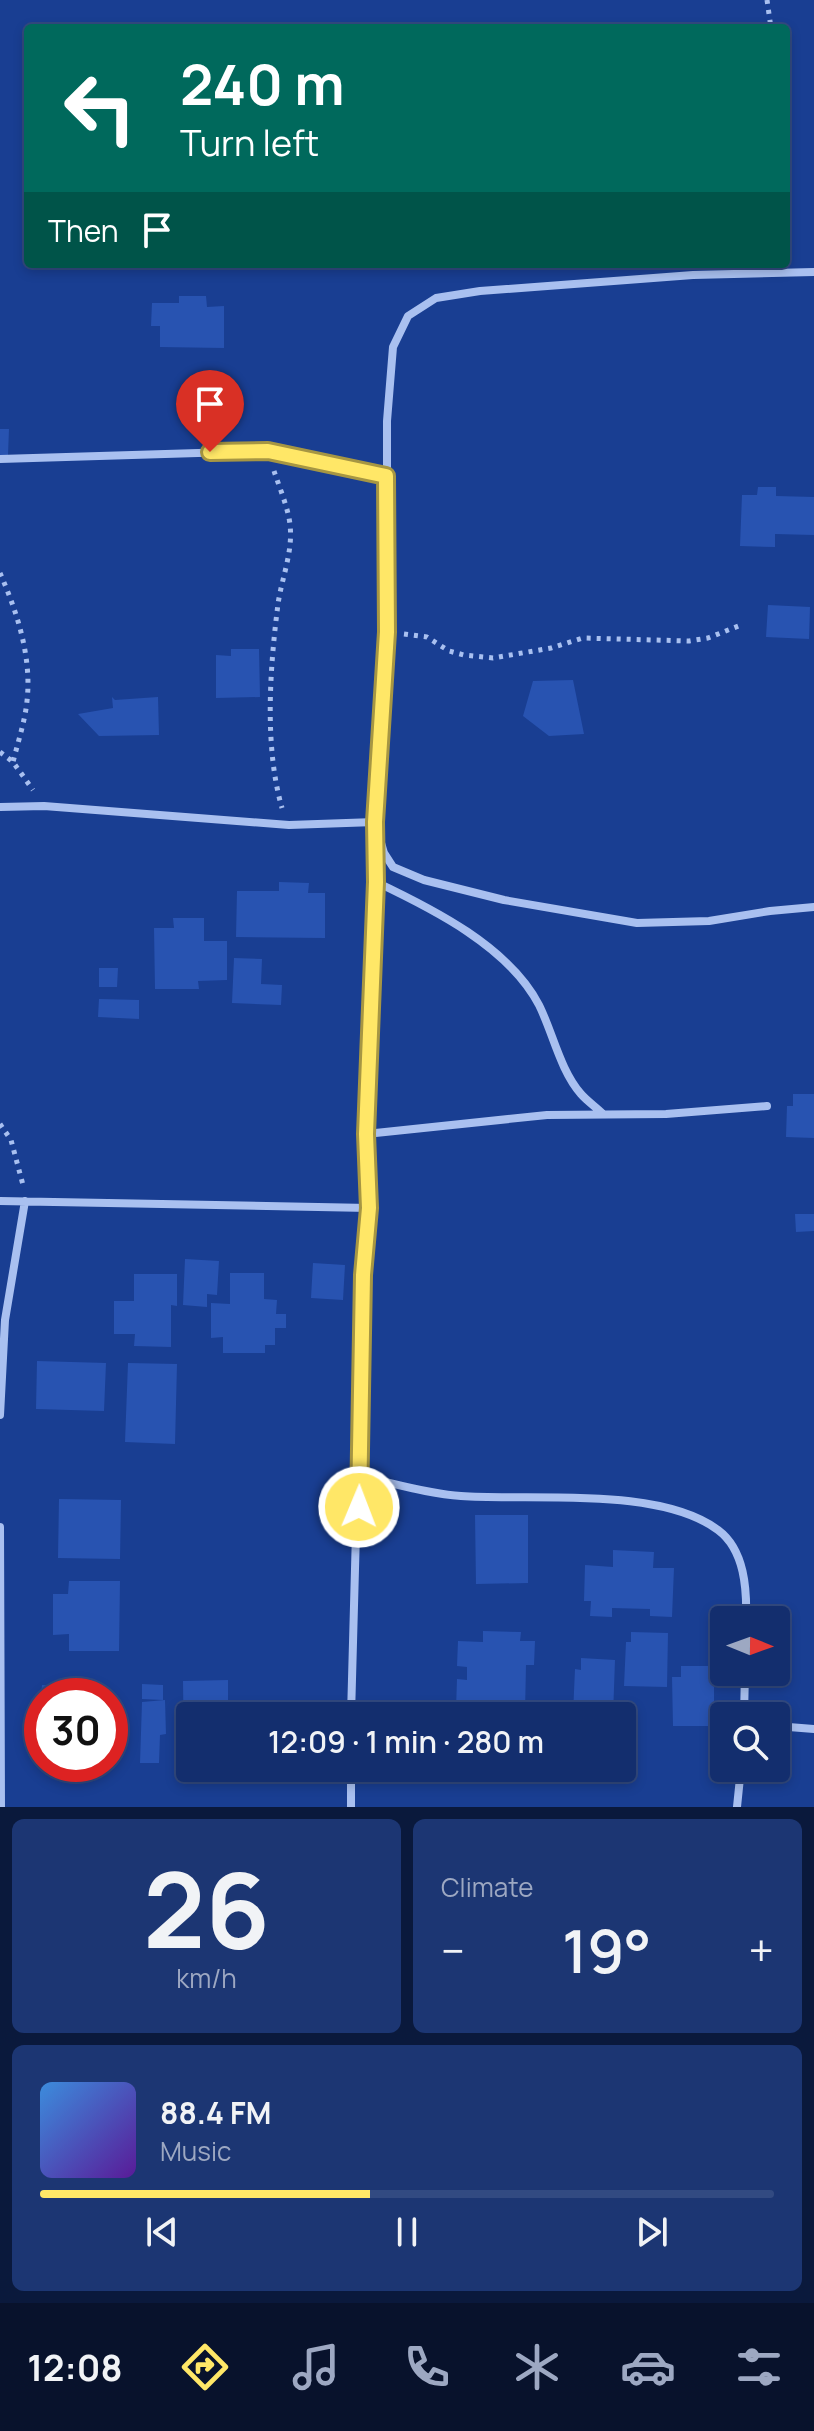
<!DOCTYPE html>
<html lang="en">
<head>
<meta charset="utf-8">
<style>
	body { margin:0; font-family:Manrope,sans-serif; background:#1c3673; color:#f1f3f6; height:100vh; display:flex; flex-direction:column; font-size:30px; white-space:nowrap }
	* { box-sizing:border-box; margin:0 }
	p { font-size:26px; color:#9da8c2 }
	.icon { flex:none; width:44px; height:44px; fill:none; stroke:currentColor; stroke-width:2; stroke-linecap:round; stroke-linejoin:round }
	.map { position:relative; height:1807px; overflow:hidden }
	.drawer { display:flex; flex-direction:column; gap:12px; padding:12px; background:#0a193c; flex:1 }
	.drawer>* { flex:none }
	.top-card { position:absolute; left:24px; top:24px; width:766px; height:244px; border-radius:8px; box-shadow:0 4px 12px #0003,0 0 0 2px #324a81; background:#00695c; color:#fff; overflow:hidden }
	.needle { width:52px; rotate:91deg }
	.buttons { position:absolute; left:710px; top:1606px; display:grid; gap:16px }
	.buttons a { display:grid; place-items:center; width:80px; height:80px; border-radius:8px; background:#132e6e; box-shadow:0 4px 12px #0003,0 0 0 2px #324a81; font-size:40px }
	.speed { position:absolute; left:24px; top:1678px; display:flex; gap:16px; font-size:40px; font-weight:700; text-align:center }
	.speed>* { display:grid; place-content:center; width:104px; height:104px; border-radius:50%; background:#132e6e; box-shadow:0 4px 12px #0003,0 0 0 2px #324a81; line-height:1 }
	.speed .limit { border:12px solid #d22; background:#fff; color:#111 }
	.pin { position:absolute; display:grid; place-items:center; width:68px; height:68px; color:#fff; margin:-82px -34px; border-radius:50% 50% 50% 0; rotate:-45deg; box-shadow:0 0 8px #0007 }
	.pin .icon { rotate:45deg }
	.me { position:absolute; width:88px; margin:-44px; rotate:1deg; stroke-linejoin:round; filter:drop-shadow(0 0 6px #0008) }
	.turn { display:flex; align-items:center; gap:28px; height:168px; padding:0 24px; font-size:36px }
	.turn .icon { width:104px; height:104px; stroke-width:2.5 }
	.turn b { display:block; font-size:56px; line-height:68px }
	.then { display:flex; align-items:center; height:76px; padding:0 24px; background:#0003; gap:16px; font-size:30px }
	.big { font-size:60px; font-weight:600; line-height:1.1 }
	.drawer .widget { flex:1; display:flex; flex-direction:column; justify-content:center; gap:12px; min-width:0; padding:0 28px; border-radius:12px; background:#1c3673 }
	.drawer .dial { align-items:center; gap:0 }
	.dial b { font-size:104px; line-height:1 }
	.song { display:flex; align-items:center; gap:24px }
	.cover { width:96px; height:96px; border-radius:12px; background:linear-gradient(135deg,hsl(210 70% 55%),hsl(270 70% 35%)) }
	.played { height:8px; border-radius:4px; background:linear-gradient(90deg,#ffe767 45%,#324a81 45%) }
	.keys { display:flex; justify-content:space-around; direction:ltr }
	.heat { display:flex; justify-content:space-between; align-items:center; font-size:44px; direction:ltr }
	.drawer .tiles { flex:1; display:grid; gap:12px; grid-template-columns:1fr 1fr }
	.widget:last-child { grid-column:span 2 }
	.trip { position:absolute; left:176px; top:1702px; width:460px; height:80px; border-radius:8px; background:#132e6e; box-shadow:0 4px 12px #0003,0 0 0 2px #324a81; font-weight:600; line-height:80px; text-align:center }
	.tab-bar { display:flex; height:128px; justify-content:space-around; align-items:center; background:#08122c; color:#9da8c2 }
	.tab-bar .icon { width:56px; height:56px }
	.tab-bar .on { color:#ffe767 }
	.tab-bar b { font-size:36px; color:#f1f3f6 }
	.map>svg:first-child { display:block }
</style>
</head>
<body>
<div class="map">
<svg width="814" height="1807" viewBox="0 0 814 1807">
	<rect width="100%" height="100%" fill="#193e92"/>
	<path fill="#2853b1" d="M179,296H206L207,307L224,306V348L160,347V326H151L152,303H179Z
		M0,429H9L8,455H0Z
		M758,487H776V496L814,497V535L775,534V547L740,546L742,495H757Z
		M768,605L810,607L809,639L766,637Z
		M231,649H259L260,697L216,698V655L231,656Z
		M573,680L584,734L549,736L523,716L533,681Z
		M112,697L115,700L158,697L159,735L99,736L78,714L113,708Z
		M279,882L309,883L308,893H325V938L236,937L237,891H279Z
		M173,918H204V941H227V980L198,981L199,989H155L154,928H174Z
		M234,958L262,959L261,984L282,985L281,1005L232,1003Z
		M99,968H118L117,987H99Z
		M99,999L139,1000V1019L98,1017Z
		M793,1094H814V1138L786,1137L787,1106H793Z
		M795,1214H814V1231L796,1232Z
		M185,1259L219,1261L217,1295L207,1294V1307L183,1305Z
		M313,1263L345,1265L343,1300L311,1298Z
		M230,1273H264V1299L277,1300L276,1314H286V1328H275V1345H265V1353H223V1337L211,1338V1303L230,1304Z
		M134,1274H177V1306L171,1305V1347L134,1346L135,1334H114V1301H134Z
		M37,1361L106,1363L104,1411L36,1409Z
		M128,1363L177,1364L175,1444L125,1442Z
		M59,1499L121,1500L120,1559L58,1558Z
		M475,1515H528V1583L476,1584Z
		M613,1550L654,1552L653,1568H674L672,1617L650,1616V1609L612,1608V1617L590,1616L591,1601H584L585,1565L613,1567Z
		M69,1581H120L119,1651H69V1634L53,1635V1594H68Z
		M483,1631L521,1632L520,1641H535L534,1665H526L525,1713L456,1710L457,1679L467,1680V1667L457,1666L458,1641L483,1642Z
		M631,1632L668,1633L667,1687L624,1686L626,1642H631Z
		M581,1658L615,1660L613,1716L573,1714L575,1669L581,1670Z
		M681,1666H714V1726H673L672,1677H681Z
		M228,1680V1716H190V1759H184L183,1681Z
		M142,1684L163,1685V1700L142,1699Z
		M42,1685L90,1686V1696H41Z
		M165,1700L166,1734L160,1735L159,1763H140L142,1702Z"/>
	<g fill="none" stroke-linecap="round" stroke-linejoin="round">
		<path stroke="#a9c0f0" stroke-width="5" stroke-dasharray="4 6" stroke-linecap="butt" d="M767,0L771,28
			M274,471C279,486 286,503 289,518C295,548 282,576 278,604C270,667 264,746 282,808
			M0,573C17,612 32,657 27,701C25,721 18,742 13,762
			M404,634L427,637L449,651L464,655L493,658L551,648L583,638L689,641L708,638L741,625
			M0,752L13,762L33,790
			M0,1124L11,1140L23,1185"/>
		<path stroke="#a9c0f0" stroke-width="8" d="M0,459L268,451L386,476
			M0,807L44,806L289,825L375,822L384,853L393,867L424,880L504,900L637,923L709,921L770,911L814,907
			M376,882C433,909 509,947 539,1005C553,1033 560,1070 581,1094C587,1101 596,1107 603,1114
			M366,1134L547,1115L666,1114L767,1106
			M0,1201L369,1208
			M0,1415L5,1320L25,1201
			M360,1476C393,1483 428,1494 461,1496C533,1501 659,1486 718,1530C745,1550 747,1590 746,1620
			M0,1527L1,1807
			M351,1716L363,1275L369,1208L366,1134L376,882L375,822L387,632V421L393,347L408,316L436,298L480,291L693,275L814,272
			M744,1716L745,1672
			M776,1726L814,1729
			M351,1807V1768
			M737,1807L741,1768"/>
	</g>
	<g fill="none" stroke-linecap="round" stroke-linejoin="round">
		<defs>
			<path id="route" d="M210,452L268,451L386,476L387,632L375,822L376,882L366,1134L369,1208L363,1275L359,1507"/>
		</defs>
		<use href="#route" stroke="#a69643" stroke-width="20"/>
		<use href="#route" stroke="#ffe767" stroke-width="14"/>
	</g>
</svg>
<div class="buttons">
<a><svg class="needle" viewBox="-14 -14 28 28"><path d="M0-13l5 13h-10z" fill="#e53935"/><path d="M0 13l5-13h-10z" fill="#9da8c2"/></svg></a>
<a><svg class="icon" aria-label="search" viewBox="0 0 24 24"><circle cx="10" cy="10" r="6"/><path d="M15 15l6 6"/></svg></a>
</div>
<div class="speed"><div class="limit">30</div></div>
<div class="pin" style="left:210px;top:452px;background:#d93025"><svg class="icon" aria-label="arrive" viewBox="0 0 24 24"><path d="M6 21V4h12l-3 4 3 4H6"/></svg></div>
<svg class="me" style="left:359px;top:1507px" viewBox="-20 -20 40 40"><circle r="17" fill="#ffe767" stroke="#fff" stroke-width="3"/><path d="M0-11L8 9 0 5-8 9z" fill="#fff"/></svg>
<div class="trip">12:09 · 1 min · 280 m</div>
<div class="top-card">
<div class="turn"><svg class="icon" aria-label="left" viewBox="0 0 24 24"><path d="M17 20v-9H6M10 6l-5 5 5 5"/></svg><div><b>240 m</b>Turn left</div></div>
<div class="then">Then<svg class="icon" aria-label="arrive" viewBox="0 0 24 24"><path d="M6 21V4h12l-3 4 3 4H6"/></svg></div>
</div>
</div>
<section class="drawer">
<div class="tiles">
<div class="widget dial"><b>26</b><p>km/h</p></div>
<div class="widget"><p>Climate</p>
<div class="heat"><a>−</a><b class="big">19°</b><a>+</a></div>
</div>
<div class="widget">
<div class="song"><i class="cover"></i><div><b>88.4 FM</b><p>Music</p></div></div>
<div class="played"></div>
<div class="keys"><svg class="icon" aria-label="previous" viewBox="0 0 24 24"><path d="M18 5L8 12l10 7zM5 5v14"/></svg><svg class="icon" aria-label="pause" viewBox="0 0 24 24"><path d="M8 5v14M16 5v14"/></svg><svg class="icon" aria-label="next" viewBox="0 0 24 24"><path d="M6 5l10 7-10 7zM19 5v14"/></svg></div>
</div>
</div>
</section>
<nav class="tab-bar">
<b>12:08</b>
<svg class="icon on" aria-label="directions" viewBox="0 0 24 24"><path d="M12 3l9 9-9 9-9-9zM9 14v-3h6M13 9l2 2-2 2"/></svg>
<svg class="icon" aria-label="music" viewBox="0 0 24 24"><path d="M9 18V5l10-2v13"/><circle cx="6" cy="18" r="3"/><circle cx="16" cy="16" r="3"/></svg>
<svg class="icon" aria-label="phone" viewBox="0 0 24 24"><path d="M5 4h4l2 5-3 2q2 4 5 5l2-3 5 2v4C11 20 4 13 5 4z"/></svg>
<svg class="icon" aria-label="climate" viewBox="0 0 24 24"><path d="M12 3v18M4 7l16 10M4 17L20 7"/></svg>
<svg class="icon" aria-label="car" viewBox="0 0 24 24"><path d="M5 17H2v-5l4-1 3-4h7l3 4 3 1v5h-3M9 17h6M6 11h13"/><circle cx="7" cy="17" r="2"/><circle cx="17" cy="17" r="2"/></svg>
<svg class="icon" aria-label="filters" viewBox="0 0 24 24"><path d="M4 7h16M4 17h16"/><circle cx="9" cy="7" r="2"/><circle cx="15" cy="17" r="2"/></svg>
</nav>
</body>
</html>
